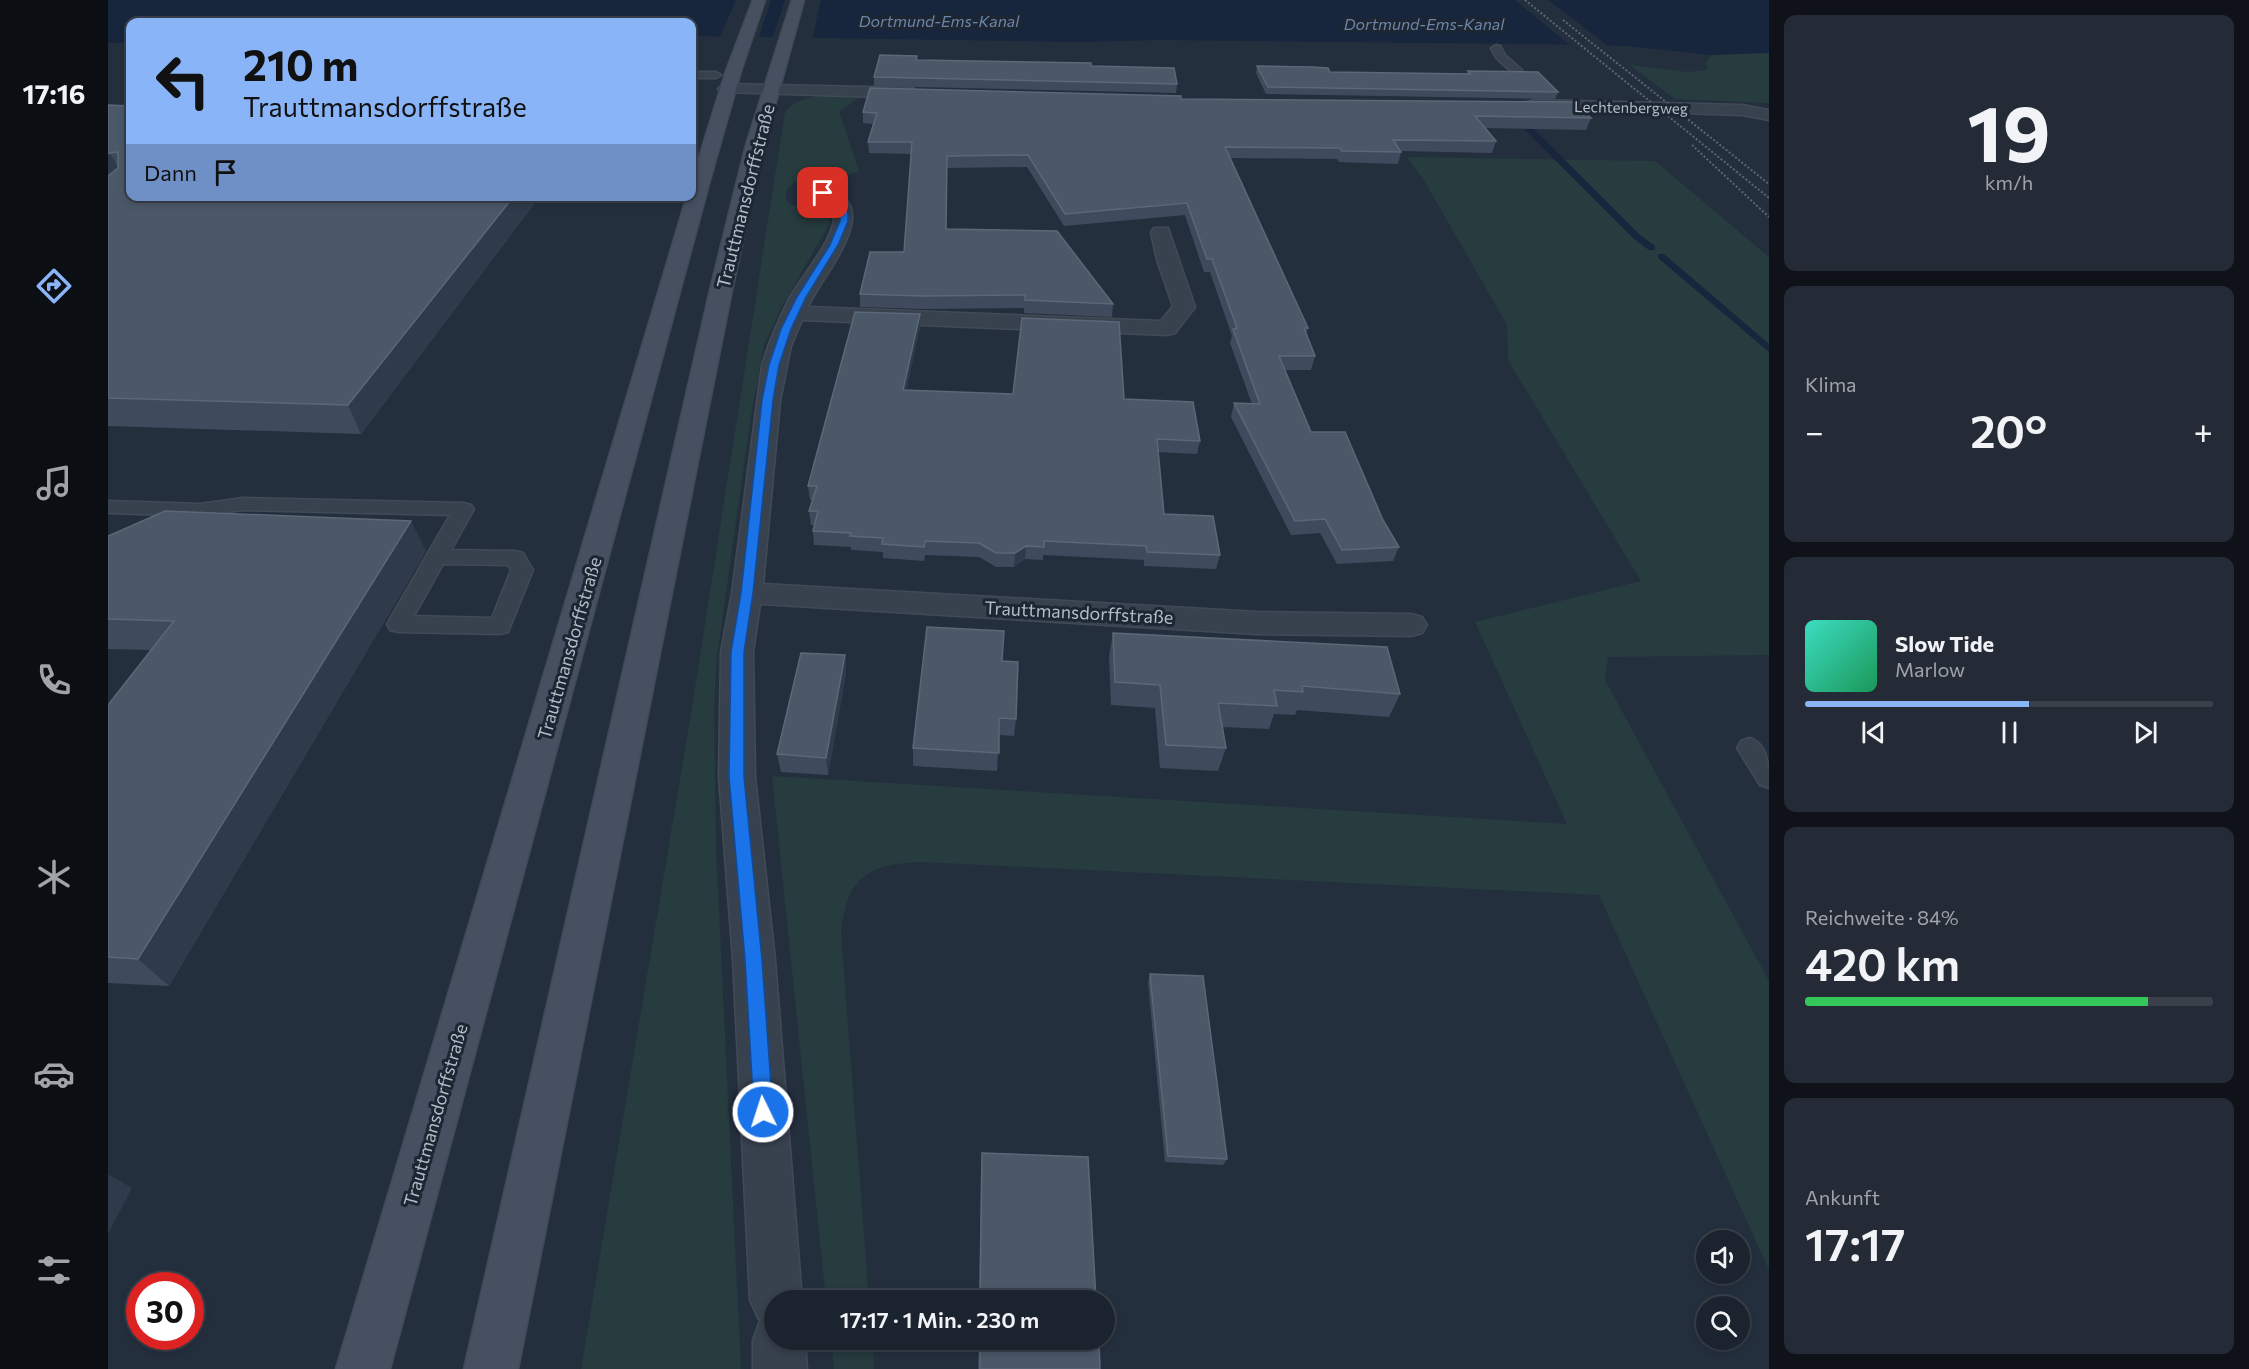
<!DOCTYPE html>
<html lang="de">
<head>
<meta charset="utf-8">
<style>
	body { margin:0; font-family:Commissioner,sans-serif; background:#242b36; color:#f1f3f6; height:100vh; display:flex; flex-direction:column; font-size:22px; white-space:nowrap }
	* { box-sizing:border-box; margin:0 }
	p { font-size:20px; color:#a0a4aa }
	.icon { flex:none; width:33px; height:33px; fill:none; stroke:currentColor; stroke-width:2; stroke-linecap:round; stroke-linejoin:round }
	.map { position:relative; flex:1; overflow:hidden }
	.sheet { display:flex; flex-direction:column; gap:15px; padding:15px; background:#0f1319; width:480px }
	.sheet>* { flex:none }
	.guide { position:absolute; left:18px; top:18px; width:570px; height:183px; border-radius:12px; box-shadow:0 3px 9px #0003,0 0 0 2px #39404a; background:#8ab4f8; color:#111; overflow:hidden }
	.buttons { position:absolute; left:1588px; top:1230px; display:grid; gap:12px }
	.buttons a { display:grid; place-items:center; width:54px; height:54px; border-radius:50%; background:#1b232e; box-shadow:0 3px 9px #0003,0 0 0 2px #39404a; font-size:30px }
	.speed { position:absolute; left:18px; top:1272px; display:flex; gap:12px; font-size:30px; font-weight:700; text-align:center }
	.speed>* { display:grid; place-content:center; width:78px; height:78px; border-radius:50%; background:#1b232e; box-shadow:0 3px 9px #0003,0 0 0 2px #39404a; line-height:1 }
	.speed .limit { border:9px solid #d22; background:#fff; color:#111 }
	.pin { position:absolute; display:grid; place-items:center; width:51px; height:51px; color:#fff; margin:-26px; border-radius:12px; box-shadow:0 3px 9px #0006 }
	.me { position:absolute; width:66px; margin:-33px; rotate:356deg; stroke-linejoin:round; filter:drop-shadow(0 0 4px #0008) }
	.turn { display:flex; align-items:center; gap:21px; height:126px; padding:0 18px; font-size:27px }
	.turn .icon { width:78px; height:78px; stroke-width:2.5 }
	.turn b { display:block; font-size:42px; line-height:51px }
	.then { display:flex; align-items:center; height:57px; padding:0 18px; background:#0003; gap:12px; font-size:22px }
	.big { font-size:45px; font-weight:600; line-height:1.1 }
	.sheet .tile { flex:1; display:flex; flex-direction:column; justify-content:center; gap:9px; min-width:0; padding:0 21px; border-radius:12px; background:#242b36 }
	.sheet .dial { align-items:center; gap:0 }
	.dial b { font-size:78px; line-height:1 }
	.song { display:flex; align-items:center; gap:18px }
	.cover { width:72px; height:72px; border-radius:9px; background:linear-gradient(135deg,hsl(170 70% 55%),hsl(150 70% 35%)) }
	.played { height:6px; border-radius:3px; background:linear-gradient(90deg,#8ab4f8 55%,#39404a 55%) }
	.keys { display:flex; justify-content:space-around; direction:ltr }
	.heat { display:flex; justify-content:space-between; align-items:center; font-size:33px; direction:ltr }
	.charge { height:9px; border-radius:4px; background:linear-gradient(90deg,#34c759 84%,#39404a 0) }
	.trip { position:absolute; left:656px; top:1290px; width:351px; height:60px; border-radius:30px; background:#1b232e; box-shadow:0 3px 9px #0003,0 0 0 2px #39404a; font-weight:600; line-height:60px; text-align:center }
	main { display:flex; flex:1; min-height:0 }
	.tab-bar { display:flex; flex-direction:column; width:108px; justify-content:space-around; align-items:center; background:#0b0e12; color:#a0a4aa }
	.tab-bar .icon { width:42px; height:42px }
	.tab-bar .selected { color:#8ab4f8 }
	.tab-bar b { font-size:27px; color:#f1f3f6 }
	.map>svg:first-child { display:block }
</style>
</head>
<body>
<main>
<nav class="tab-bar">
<b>17:16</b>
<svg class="icon selected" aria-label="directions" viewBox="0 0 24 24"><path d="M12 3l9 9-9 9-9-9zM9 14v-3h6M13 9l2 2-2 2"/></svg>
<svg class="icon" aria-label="music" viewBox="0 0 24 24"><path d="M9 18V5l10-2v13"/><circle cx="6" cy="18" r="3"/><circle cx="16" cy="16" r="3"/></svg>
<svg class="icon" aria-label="phone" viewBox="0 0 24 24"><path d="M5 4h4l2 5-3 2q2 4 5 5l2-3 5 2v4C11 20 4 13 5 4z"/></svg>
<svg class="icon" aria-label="climate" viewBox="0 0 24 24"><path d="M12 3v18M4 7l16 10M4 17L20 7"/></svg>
<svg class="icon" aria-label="car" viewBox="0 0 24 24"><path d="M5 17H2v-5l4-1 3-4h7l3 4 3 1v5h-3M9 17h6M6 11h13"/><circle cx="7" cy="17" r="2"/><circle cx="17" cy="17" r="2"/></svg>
<svg class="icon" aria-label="filters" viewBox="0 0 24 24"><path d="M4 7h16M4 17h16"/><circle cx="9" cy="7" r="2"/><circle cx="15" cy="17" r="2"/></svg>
</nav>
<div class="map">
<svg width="1661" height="1369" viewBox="0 0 1661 1369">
	<rect width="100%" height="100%" fill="#242f3e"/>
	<path fill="#263c3f" d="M1613,53H1661V103L1567,99L1522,65L1580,72L1600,70L1598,63L1604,55Z
		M727,95H756L731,111L751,171C745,173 739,176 733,177C716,179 675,172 678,200L682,204L719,214L722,223L673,308L656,345L643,416L609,657L606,708L608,849L633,1369H473L584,707L677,112C688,97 710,96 727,95Z
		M1299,157L1547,161L1661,257V655L1500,657L1497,680L1661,981V1270L1491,895L815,862C760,864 739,876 733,933L761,1300H718L664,776L1459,824L1367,622L1533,581L1400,360L1399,325L1317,182Z
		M723,1340H764L766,1369H726Z"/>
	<path fill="#17263c" d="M0,0H1661V53L1604,55L1519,46L1429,44L1055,40L967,42L584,36V22H22V43H0Z"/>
	<path fill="#242f3e" d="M628,0H663L650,40L611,39Z
		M677,0H713L704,40H664Z
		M1407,0H1440L1503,48H1465Z"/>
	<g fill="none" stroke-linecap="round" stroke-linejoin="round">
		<path fill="#17263c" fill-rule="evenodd" d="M1406,115H1412L1532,235L1547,246V250H1541L1526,239L1406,119Z
			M1550,254H1556L1661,344V352L1550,258Z"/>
		<defs>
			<path id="lane" d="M1388,45L1392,46L1397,55L1414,70V74H1406L1389,59L1383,48Z
				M584,72H608L613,75L608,78H584Z
				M135,498L356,503L363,505L366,509L343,550L407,551L415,553L425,570L400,632L392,634L290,632L282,630L279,624L342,515L135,510L92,516L0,513V501L92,504ZM335,564L400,565L403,570L384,618L306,616Z
				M1642,738C1661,745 1661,769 1661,788L1652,785L1629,748L1633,741Z"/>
			<path id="street" d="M618,84L805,88L813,93L805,98L613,92L610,89L613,86Z
				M1426,100L1634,105L1661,110V120L1634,115L1420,108L1418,105L1420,102Z
				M715,187C782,204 714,274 700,307L1053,321L1065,306L1049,260L1043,232L1046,228H1060L1087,307L1067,333L1059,335L694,320L683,346L672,401L655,584L1149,612L1303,614L1314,617L1319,625L1314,633L1303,636L1149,634L652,604L645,652L647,777L667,960L694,1300H666V1340H697L699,1369H645V1340L652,1321L655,1320L650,1318L642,1300L625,960L611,777L613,652L624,593L654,365C661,342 670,321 681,299C692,277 734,233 725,208L706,193L708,189Z"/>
			<path id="secondary" d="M645,0H657L633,71L602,180L282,1369H228L579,196H584V180L618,71Z
				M684,0H696L656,145L624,290L410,1369H356L602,290L638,145Z"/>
		</defs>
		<use href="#lane" stroke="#414a57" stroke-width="3"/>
		<use href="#street" stroke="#414a57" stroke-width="3"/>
		<use href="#secondary" stroke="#414a57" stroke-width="3"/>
		<use href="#lane" fill="#38414e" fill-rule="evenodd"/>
		<use href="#street" fill="#38414e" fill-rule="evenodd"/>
		<use href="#secondary" fill="#465061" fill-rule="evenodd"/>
		<path stroke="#5a6575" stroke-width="2" stroke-dasharray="2 2" stroke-linecap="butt" d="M1417,0L1661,198
			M1455,20L1661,184
			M1584,145L1661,217"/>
	</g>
	<path fill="#3f4b5c" d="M809,56V60L983,66L1069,84L1068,93L766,86V77Z
		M1149,66L1222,72L1358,74L1360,71L1450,92L1447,99L1158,94L1148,73Z
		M1073,99L1483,118L1478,130L1377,128L1388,141L1384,153L1293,151V152L1290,164L1231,162L1229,159L1123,158L1200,328L1198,335L1207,356L1203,370H1177L1203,432L1275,520L1291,547L1285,561L1229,564L1212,533L1183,535L1123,417L1126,403L1144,404L1122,343L1124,336L1102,272H1096L1077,215L956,226L919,167L839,168L838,229L1005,304L1004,317L916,313V308L816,309L752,307V294L796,252L803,154L761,153L760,142L766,124L755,123V112Z
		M0,105L22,196H432L253,434L0,426Z
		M812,327L798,390L1016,399L1092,441L1089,454L1050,452L1056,514L1112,555L1108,569L1036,566V560L935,555V560L917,559L906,567H888L871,557L817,555L816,561L775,558V552L743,550V547L706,545L705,531L706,525H703L701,511L705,500H702L700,486Z
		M0,536L318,551L61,986L0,983V705L43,650L0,649Z
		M1005,633L1292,694L1281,717L1189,710L1187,715L1166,714L1161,729L1114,727L1118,748L1110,771L1052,768L1047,708L1003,705L1001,656Z
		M737,655L738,673L720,775L673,772L669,754Z
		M894,661L908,719L906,736L891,735L889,771L805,766V748Z
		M1042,974L1119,1159L1115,1165L1057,1162L1040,982Z
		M874,1153L988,1300H871L873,1170Z
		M871,1340H991L992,1369H870Z"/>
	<path fill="#2f3b4b" d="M2,153L16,177L0,187V154Z
		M406,196H432L253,434L240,405Z
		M812,314V327L795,403V390Z
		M303,521L318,551L61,986L30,959Z
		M918,546L917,559L906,567L907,553Z
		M737,655L738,673L720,775L718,758Z
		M0,1174L24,1188L0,1234Z"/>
	<path fill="#4b5868" stroke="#5c6777" stroke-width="1.5" d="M772,55L809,56L808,60L983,63V66L1066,68L1069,84L766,77Z
		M1149,66L1204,67L1220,68L1222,72L1363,74L1360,71L1430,72L1450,92L1160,87Z
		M762,88L1073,96V99L1466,102L1483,118L1367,116L1388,141L1285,140L1293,152L1234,151L1232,148L1117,147L1200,328H1196L1207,356H1171L1203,432H1237L1275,520L1291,547L1234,550L1217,519L1187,521L1126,403L1152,404L1125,329L1129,328L1104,259H1099L1079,203L957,214L920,155L839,156L838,229L949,231L1005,304L917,300V295L815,296L752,294L762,252H796L804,142H760L769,113L755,112Z
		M0,105L22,106V196H406L240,405L0,398V176L10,168V152L2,153L0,154Z
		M747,312L812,314L795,390L905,394L914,318L1011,322L1016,399L1085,402L1092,441L1049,439L1056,514L1105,516L1112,555L1039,552L1038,546L936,541V547L918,546L907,553H888L871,543L817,541L816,547L774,544L775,538L742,536L743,533L705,531L710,511H701L709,486H700Z
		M57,511L303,521L30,959L0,957V705L66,621L0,619V536Z
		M819,627L896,631L894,661L910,662L908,719L891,718V753L805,748Z
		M1005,633L1279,647L1292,694L1194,686L1195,692L1166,690L1169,706L1110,703L1118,748L1058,745L1052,685L1007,682Z
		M693,653L737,655L718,758L669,754Z
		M1042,974L1095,976L1119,1159L1060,1156Z
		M874,1153L980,1157L988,1300H872Z
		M872,1340H991L992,1369H872Z"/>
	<path fill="#1a73e8" stroke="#114b97" stroke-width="1.5" d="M715,191L736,203L740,212V221L730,245L698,297L683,329L671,365L665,400L645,593L636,652V777L654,960L665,1112L662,1118L655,1121L649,1118L646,1112L637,960L621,777L623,652L633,593L654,400L661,365L673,329L689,297L722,245L732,221V212L729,206L713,195V191Z"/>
	<g text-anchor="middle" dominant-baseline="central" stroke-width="6" stroke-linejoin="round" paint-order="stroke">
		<g font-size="15" fill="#b4bcc9" stroke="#1d2633">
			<text transform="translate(1523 107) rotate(1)">Lechtenbergweg</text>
		</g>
		<g font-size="16" font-style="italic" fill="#6d86a8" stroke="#1d2633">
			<text x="831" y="20">Dortmund-Ems-Kanal</text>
			<text x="1316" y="23">Dortmund-Ems-Kanal</text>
		</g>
		<g font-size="18" fill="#b4bcc9" stroke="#1d2633">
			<text transform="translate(637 196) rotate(-76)">Trauttmansdorffstraße</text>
			<text transform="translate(971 612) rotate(3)">Trauttmansdorffstraße</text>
			<text transform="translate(461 648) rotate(-74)">Trauttmansdorffstraße</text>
			<text transform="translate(327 1115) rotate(-74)">Trauttmansdorffstraße</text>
		</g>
	</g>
</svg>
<div class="buttons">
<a><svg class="icon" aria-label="sound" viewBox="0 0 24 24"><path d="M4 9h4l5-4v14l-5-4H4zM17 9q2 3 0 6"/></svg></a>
<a><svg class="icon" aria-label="search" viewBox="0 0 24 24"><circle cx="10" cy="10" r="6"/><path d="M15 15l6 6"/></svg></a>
</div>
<div class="speed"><div class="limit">30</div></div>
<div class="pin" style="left:715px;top:193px;background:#d93025"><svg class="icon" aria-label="arrive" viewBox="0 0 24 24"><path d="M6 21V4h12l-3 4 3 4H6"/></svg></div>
<svg class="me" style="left:655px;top:1112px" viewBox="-20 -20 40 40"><circle r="17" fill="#1a73e8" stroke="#fff" stroke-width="3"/><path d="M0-11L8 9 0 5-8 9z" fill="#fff"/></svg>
<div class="trip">17:17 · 1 Min. · 230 m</div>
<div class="guide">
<div class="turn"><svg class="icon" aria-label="left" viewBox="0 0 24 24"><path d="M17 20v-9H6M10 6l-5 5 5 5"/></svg><div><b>210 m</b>Trauttmansdorffstraße</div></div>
<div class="then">Dann<svg class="icon" aria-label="arrive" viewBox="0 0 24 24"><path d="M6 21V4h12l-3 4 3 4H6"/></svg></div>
</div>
</div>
<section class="sheet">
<div class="tile dial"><b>19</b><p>km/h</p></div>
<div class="tile"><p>Klima</p>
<div class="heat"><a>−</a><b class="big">20°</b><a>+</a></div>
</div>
<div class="tile">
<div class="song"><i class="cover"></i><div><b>Slow Tide</b><p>Marlow</p></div></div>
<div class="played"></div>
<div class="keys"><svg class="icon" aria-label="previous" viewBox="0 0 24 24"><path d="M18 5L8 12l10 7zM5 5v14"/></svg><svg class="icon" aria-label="pause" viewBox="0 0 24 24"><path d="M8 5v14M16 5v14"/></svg><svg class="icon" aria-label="next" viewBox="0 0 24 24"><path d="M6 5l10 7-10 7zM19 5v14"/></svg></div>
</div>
<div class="tile"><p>Reichweite · 84%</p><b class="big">420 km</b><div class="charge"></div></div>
<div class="tile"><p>Ankunft</p><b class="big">17:17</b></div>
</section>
</main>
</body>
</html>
